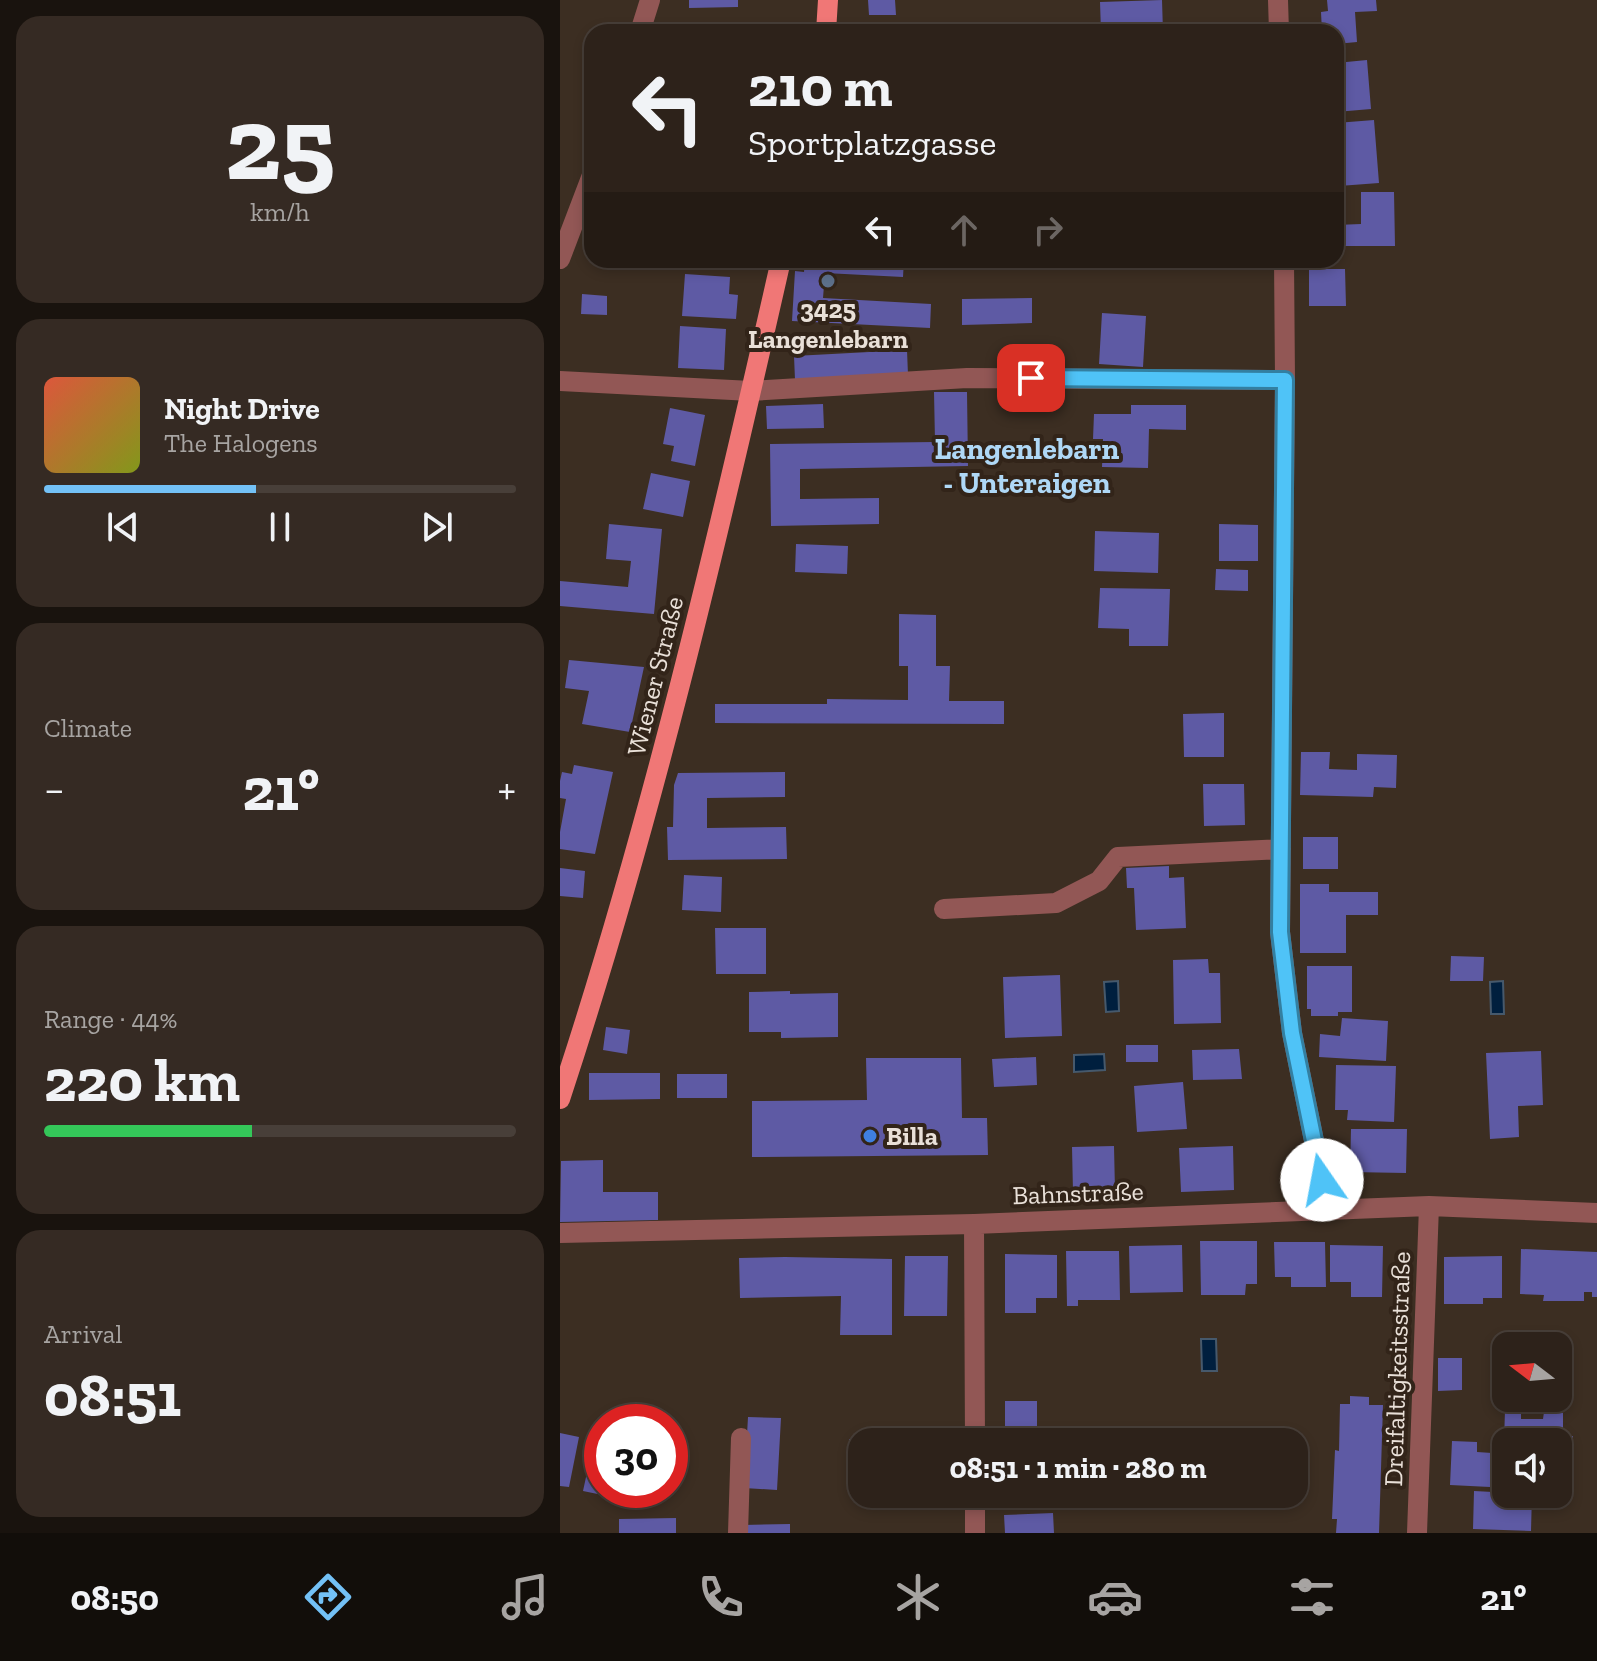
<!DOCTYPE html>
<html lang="en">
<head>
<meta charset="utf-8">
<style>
	body { margin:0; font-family:"Zilla Slab",serif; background:#352a23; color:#f1f3f6; height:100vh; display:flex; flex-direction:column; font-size:30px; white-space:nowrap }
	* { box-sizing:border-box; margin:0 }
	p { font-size:26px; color:#a7a4a2 }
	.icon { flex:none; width:44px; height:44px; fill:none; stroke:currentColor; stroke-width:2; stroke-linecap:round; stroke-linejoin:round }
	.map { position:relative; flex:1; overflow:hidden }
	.details { display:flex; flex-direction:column; gap:16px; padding:16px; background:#19130e; width:560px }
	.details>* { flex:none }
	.top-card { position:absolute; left:24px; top:24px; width:760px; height:244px; border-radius:24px; box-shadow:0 4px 12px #0003,0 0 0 2px #483f39; background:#2d221a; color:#f1f3f6; overflow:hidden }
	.needle { width:52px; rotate:286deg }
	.tools { position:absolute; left:932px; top:1332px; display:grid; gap:16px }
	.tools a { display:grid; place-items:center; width:80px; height:80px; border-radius:16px; background:#2d221a; box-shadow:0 4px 12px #0003,0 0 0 2px #483f39; font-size:40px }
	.speed { position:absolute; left:24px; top:1404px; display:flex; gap:16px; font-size:40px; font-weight:700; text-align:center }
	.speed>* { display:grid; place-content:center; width:104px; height:104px; border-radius:50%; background:#2d221a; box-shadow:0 4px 12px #0003,0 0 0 2px #483f39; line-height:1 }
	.speed .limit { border:12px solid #d22; background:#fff; color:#111 }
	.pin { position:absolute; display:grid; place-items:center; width:68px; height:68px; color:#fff; margin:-34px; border-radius:16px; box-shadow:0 4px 12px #0006 }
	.me { position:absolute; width:88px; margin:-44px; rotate:348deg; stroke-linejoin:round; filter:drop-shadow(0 0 6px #0008) }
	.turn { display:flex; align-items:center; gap:28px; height:168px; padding:0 32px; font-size:36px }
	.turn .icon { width:104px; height:104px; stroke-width:2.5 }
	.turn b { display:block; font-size:56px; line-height:68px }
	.lanes { display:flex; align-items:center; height:76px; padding:0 32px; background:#0003; justify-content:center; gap:40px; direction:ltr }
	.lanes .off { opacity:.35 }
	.big { font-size:60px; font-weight:800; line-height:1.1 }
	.details .widget { flex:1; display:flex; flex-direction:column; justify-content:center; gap:12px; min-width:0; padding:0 28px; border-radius:24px; background:#352a23 }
	.details .dial { align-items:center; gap:0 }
	.dial b { font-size:104px; line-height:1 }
	.song { display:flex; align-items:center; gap:24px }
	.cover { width:96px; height:96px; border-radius:12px; background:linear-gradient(135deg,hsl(10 70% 55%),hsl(70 70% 35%)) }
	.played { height:8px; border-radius:4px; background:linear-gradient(90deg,#73c1f6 45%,#483f39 45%) }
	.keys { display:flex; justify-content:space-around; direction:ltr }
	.heat { display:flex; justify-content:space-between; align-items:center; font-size:44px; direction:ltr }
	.charge { height:12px; border-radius:6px; background:linear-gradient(90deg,#34c759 44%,#483f39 0) }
	.trip { position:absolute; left:288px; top:1428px; width:460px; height:80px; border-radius:24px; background:#2d221a; box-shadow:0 4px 12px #0003,0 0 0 2px #483f39; font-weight:800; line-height:80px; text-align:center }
	.menu { display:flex; height:128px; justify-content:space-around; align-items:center; background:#120e0a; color:#a7a4a2 }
	.menu .icon { width:56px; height:56px }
	.menu .selected { color:#73c1f6 }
	.menu b { font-size:36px; color:#f1f3f6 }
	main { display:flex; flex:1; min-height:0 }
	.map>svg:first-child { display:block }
</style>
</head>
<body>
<main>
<section class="details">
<div class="widget dial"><b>25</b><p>km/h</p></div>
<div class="widget">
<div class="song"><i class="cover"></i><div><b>Night Drive</b><p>The Halogens</p></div></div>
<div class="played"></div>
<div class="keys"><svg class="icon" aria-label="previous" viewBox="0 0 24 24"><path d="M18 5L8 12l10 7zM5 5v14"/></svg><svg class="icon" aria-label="pause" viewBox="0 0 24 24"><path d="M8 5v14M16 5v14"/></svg><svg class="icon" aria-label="next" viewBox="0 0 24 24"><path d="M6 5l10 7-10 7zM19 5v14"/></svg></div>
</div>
<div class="widget"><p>Climate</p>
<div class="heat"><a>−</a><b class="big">21°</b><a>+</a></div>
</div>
<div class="widget"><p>Range · 44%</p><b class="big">220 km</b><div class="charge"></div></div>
<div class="widget"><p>Arrival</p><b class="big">08:51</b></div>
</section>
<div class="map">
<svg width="1037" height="1533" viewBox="0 0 1037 1533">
	<rect width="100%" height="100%" fill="#3c2e22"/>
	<path fill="#001f3e" stroke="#46596c" stroke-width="2" d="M558,981L559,1011L546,1012L544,982Z
		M943,981L944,1014H931L930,982Z
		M544,1054L545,1070L514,1072V1055Z
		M641,1339H656L657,1371H642Z"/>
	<path fill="#5e5aa4" d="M129,0H178V7L129,8Z
		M308,0H335L336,15H309Z
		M602,0L603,32H541L540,2Z
		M767,0H816L817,11L795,12L797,42L776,44V32H762L761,12L768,11Z
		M807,60L811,109L776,112V63Z
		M814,120L819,183L779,186L776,123Z
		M801,192H834L835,246H776V225L801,224Z
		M245,260H344L343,277L265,273L263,298L371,304L370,328L232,321L235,271L244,272Z
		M369,260H425V264H369Z
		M749,269H785L786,306H749Z
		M125,274L170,277L169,294L178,295L176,319L122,316Z
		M22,294L47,296V315L21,314Z
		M472,298V323L402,325V299Z
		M542,313L586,316L583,367L539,364Z
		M120,326L166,329L164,370L118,368Z
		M347,350L348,375L235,380L234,356Z
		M374,392H407L408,466L240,469V499L319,498V524L211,526L210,444L375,442Z
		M263,404L264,428L207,429L206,406Z
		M571,405H626V430L589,429L588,468L542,467L543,439H533L534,414H571Z
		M110,408L145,415L135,466L111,461L114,446L103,444Z
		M91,473L130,481L123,517L83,509Z
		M49,524L102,529L94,614L0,606V581L68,587L71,561L46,559Z
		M659,524L698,525V561H659Z
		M535,531L599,533L598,573L534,571Z
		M236,544L288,546L287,574L235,572Z
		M656,569L688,570V591L655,590Z
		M540,588L610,589L608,646H569V629L538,628Z
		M339,614L376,615V666H390L389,701H444V724L155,723V704H267V699L348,700V666H339Z
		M9,660L84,667L70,732L22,724L29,691L5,688Z
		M664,713V757H624L623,714Z
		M741,752H770L769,769L797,770V754L837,755L836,788L814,787L813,797L740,795Z
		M14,765L53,772L35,854L0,849V832L6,799L0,798V781L2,772L12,774Z
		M225,772V797L147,798V828L226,827L227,859L108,860L107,827H113L114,785L118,773Z
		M643,784H684L685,825L644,826Z
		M743,837H778V869H743Z
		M609,866V878L624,877L626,928L576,930L574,888H567L566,868Z
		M0,868L25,871L23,898L0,896Z
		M124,875L162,877L161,912L122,910Z
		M740,884H769V892H818V915H786V953H740Z
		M155,928H206V974H156Z
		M891,956L924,957L923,981H890Z
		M648,959L649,973H660L661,1023L614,1024L613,960Z
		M747,966H792V1012H778V1016H751V1009H747Z
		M500,975L502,1036L445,1038L443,977Z
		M230,991V994L278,993V1037L221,1038V1032H189V992Z
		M782,1018L828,1021L826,1061L759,1057L760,1034L780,1036Z
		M46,1027L70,1030L67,1054L43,1050Z
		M566,1045H598V1062H566Z
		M679,1049L682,1079L633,1080L632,1050Z
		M981,1051L983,1105L958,1106L959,1137L930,1139L926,1053Z
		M476,1057L477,1085L434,1087L432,1059Z
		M306,1058H401L402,1118H427L428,1155L192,1157V1101L307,1100Z
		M776,1065L836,1066L834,1122L787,1120L788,1110H775Z
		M29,1073H100V1099L29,1100Z
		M117,1074H167V1098H117Z
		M623,1082L627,1129L577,1132L574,1086Z
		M791,1129H847L846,1173L790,1172Z
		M554,1146L555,1191L513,1192L512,1147Z
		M673,1146L674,1190L621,1192L619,1148Z
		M43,1160V1192H98V1220L0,1222L1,1161Z
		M640,1241H697V1284H686L685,1295H641Z
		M714,1242H765L766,1287H731V1277H715Z
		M622,1245L623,1292L570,1293L569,1246Z
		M770,1245L823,1246L822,1297H791V1282H770Z
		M961,1249L1037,1252V1297H1032V1292H1024V1301H983L984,1295L960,1294Z
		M506,1251H559L560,1300H518V1306H507Z
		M445,1254L497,1255V1298H476V1313H445Z
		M345,1256H388L387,1316H344Z
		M942,1256V1298H923V1304H884V1257Z
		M225,1257L332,1259V1335H280L281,1296L180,1298L179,1258Z
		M878,1358H902V1390L878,1391Z
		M790,1396L809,1397V1405H823L819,1533H776L777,1519H772L775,1450L779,1451L780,1404H790Z
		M445,1401H477V1435H498V1442H445Z
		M945,1410H961V1419H983L984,1412L1003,1413V1436H1013L1011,1491H998V1442H944Z
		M188,1417L221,1418L217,1490L184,1488Z
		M0,1433L19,1437L9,1487L0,1486Z
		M289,1439H319V1442H302V1485H289Z
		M892,1441L917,1442V1452L932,1453L930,1487L890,1485Z
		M31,1454L42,1456V1490H89L86,1504L23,1491Z
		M914,1491L972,1494L971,1531L913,1529Z
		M493,1513L494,1533H445L444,1515Z
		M116,1518V1533H59V1519Z
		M230,1524V1533H183V1525Z"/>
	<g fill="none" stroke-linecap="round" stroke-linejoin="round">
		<path stroke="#925755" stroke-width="20" d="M718,0L719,32
			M80,32L90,0
			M0,259L32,175
			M724,260L725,380L720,932L732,1033L768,1209
			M0,381L191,391L407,378L725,380
			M384,909L496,903L539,881L558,857L721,849
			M414,1224L415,1442
			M0,1233L414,1224L869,1206L1037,1213
			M415,1494V1533
			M178,1533L181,1438
			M857,1533L869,1206"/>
		<path stroke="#f07776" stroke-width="20" d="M266,32L268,0
			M0,1099C91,824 157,542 221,260"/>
	</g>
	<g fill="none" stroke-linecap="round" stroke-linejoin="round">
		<defs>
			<path id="route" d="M471,378L725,380L720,932L732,1033L762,1180"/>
		</defs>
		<use href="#route" stroke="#337fa1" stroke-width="20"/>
		<use href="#route" stroke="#4fc3f7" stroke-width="14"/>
	</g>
	<circle fill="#5c6f8a" stroke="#322419" stroke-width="3" cx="268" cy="281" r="8"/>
	<circle fill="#3f7fe0" stroke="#322419" stroke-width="3" cx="310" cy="1136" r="8"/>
	<g text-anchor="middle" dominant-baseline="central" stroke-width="8" stroke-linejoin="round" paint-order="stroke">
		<g font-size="26" font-weight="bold" fill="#e9e0d8" stroke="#322419">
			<text x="268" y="309">3425<tspan x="268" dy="30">Langenlebarn</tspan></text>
			<text x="326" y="1136" text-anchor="start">Billa</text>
		</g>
		<g font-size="26" fill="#e9e0d8" stroke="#322419">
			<text transform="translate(95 676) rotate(-76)">Wiener Straße</text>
			<text transform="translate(518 1193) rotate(-2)">Bahnstraße</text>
			<text transform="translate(837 1369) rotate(-88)">Dreifaltigkeitsstraße</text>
		</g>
		<g font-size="30" font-weight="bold" fill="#afd8f6" stroke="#322419">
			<text x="467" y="449">Langenlebarn<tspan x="467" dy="34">- Unteraigen</tspan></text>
		</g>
	</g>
</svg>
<div class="tools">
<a><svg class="needle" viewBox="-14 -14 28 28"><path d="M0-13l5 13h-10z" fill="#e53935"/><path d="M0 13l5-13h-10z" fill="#a7a4a2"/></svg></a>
<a><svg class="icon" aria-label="sound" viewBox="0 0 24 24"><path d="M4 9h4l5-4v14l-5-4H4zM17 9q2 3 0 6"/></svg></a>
</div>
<div class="speed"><div class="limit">30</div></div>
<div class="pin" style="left:471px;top:378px;background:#d93025"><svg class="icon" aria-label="arrive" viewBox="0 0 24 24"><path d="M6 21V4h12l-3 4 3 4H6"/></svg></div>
<svg class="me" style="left:762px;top:1180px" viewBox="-20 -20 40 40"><circle r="19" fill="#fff"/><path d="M0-13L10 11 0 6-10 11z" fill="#4fc3f7"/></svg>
<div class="trip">08:51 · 1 min · 280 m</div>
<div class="top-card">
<div class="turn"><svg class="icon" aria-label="left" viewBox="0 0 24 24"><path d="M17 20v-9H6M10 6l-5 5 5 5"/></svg><div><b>210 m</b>Sportplatzgasse</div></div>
<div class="lanes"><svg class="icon" aria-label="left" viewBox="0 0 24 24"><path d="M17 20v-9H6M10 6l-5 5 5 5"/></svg><svg class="icon off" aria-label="ahead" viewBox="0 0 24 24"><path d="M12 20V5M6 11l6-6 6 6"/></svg><svg class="icon off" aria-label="right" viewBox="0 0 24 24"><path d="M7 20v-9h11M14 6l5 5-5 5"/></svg></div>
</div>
</div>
</main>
<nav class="menu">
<b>08:50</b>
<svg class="icon selected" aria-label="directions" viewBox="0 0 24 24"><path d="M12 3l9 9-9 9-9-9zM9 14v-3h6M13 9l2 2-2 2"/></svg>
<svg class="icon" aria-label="music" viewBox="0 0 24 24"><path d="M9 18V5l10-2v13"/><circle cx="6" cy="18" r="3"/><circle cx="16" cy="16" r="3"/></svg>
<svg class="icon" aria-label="phone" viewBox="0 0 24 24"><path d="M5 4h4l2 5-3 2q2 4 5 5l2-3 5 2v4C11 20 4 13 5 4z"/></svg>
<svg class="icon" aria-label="climate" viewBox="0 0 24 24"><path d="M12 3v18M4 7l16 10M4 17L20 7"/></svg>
<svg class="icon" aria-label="car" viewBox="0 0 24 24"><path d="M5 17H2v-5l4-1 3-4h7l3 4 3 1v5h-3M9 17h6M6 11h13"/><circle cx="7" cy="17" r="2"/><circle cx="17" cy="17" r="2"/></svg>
<svg class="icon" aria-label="filters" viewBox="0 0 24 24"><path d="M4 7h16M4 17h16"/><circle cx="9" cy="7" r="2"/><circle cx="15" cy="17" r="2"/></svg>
<b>21°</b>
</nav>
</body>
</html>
